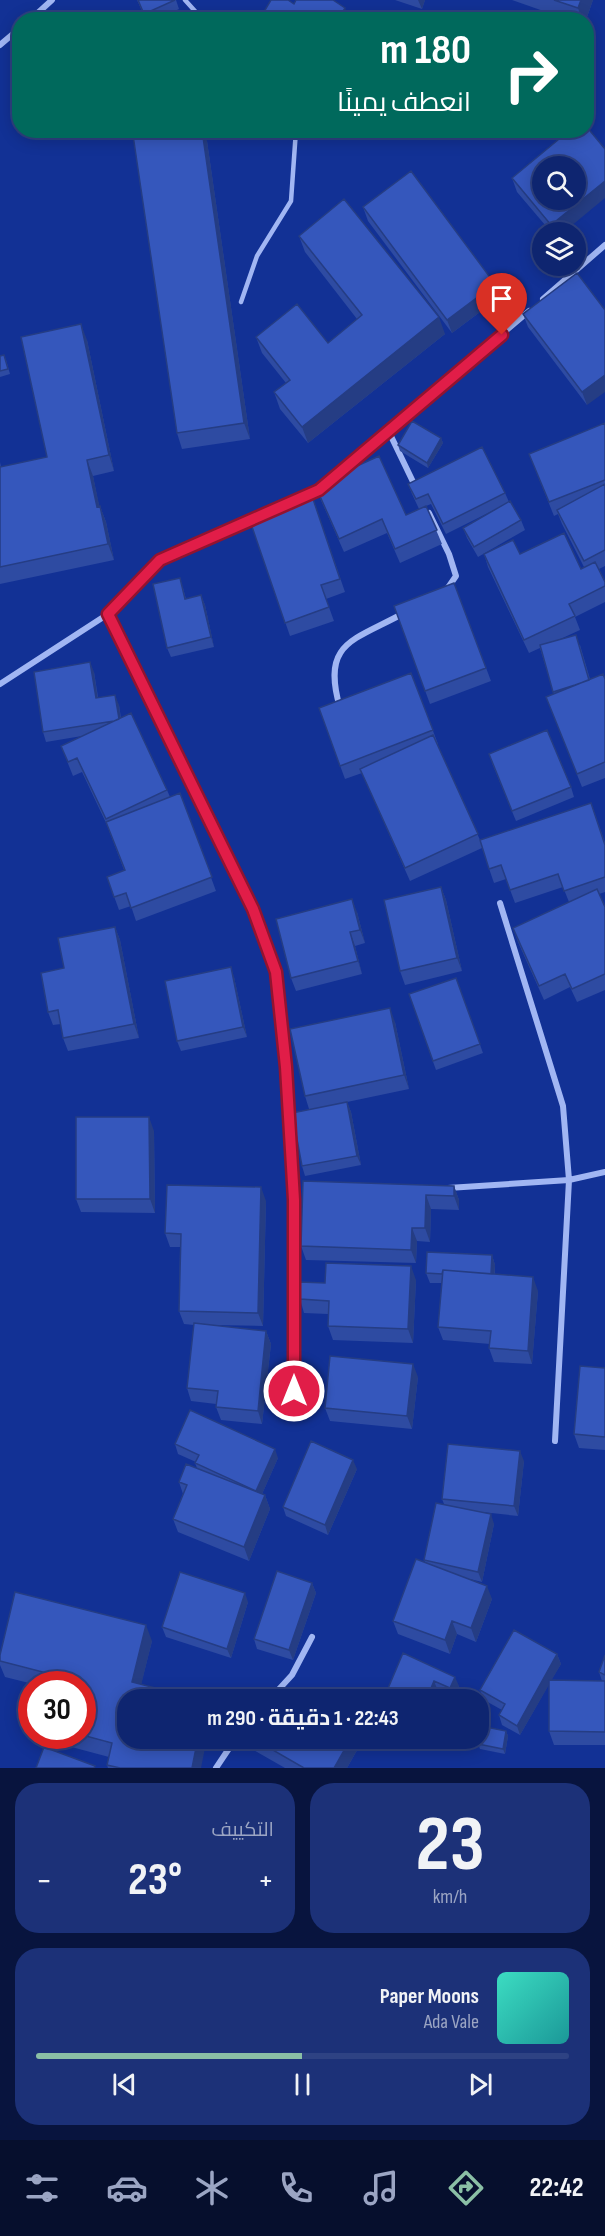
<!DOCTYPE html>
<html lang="ar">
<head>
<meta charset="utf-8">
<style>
	body { margin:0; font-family:"Sofia Sans Condensed",Cairo,sans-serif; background:#1c3178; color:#f1f3f6; direction:rtl; height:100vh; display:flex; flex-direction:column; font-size:22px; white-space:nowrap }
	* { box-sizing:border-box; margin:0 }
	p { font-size:20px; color:#9ba5c3 }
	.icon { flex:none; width:33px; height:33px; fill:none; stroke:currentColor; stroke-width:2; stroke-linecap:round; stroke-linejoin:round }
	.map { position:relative; height:1768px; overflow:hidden; direction:ltr }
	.details { display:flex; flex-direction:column; gap:15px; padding:15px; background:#08143e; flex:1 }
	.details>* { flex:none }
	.banner { position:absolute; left:12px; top:12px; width:582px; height:126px; border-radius:24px; box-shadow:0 3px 15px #0003,0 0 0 2px #2e4283; direction:rtl; background:#00695c; color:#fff; overflow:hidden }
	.controls { position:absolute; left:532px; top:156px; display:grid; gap:12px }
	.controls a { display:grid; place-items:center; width:54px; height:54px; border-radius:50%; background:#0e2570; box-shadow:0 3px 15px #0003,0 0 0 2px #2e4283; font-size:30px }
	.speed { position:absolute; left:18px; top:1671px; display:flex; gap:12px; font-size:30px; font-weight:700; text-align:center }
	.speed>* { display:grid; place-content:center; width:78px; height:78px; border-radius:50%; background:#0e2570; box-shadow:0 3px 15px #0003,0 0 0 2px #2e4283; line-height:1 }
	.speed .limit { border:9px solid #d22; background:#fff; color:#111 }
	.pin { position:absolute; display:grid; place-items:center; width:51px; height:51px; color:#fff; margin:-62px -26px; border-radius:50% 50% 50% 0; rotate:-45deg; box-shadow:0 0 6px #0007 }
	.pin .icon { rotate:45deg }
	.me { position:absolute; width:66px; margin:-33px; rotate:0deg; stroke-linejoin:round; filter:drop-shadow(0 0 4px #0008) }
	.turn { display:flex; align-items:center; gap:21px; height:126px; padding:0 24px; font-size:27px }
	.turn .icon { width:78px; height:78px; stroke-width:2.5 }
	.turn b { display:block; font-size:42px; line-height:51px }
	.big { font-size:45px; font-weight:700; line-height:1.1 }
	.details .card { flex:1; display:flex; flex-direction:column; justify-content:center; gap:9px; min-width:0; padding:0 21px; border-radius:24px; background:#1c3178 }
	.details .dial { align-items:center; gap:0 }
	.dial b { font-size:78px; line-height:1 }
	.song { display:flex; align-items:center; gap:18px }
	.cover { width:72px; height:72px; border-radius:9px; background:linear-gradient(135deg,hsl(170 70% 55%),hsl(180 70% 35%)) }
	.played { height:6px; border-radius:3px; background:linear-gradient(90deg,#8abfa5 50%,#2e4283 50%) }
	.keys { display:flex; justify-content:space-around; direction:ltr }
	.heat { display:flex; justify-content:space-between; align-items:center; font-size:33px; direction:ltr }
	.details .tiles { flex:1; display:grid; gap:15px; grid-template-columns:1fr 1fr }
	.card:last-child { grid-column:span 2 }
	.trip { position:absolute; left:117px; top:1689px; width:372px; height:60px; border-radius:24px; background:#0e2570; box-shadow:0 3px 15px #0003,0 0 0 2px #2e4283; font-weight:700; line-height:60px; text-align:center; direction:rtl }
	.tabs { display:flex; height:96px; justify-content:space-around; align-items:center; background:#060f2d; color:#9ba5c3 }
	.tabs .icon { width:42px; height:42px }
	.tabs .current { color:#8abfa5 }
	.tabs b { font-size:27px; color:#f1f3f6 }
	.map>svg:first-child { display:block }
</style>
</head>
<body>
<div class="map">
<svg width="605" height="1768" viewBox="0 0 605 1768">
	<rect width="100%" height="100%" fill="#123195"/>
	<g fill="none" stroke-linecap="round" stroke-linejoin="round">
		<path stroke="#a1b6f3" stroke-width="4.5" d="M185,0L203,20
			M241,302L257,256L291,201L296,130"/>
		<path stroke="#a1b6f3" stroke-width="6" d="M30,20L52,0
			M0,45L20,28
			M543,299L605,245
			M389,432L416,488
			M331,480L529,311
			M276,509L323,486
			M429,513L449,554L456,576L447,589
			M108,614L253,909L276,972L286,1067L293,1199L294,1391
			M0,684L108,614L160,560L256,518
			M340,708C321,642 353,641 404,613
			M500,903L563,1106L569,1180L555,1441
			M448,1188L569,1180L605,1172
			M269,1700L292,1675L312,1637
			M216,1768L236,1738"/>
	</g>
	<path fill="#2e4ba2" d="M137,0H176L179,9L156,20H146Z
		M395,0H425L422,9Z
		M512,0H593L586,20H569Z
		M207,141L250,439L182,449L177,433Z
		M512,178L564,232H551L517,192Z
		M363,207L495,284L500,297L452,333L368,221Z
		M299,236L445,334L308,443L280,409L274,392L286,383L262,353L256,337L328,343L357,319L305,252Z
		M577,273L587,405L528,327L523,314Z
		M87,340L114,471L93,476L99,506H100L106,522L114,560L0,584V462L1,467L47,457Z
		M0,356L6,360L10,374L0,377Z
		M605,423V566L599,569L605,582V602L575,617L580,630L556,641L580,645L590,679H605V778L582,787L546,697L554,694L540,648L529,653L488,567L484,554H520L581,569L584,567L562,524L558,514L554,516L529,454Z
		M441,438L443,443L428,468L400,451L398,445Z
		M408,484L505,493L509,502L521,520L525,530L478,557L467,538L463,528L500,507L446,534L431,504L426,506L442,544L400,563L387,533L344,552L320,498L315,485L406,515L419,509L412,494Z
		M312,496L345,592L326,599L334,621L290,636L249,518Z
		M454,583L491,681L430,704L394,606Z
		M183,588L186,599L201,595L205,605L214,647L171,657L167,648Z
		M94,672L98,697L119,705L121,718L167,790L170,797L180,793L216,891L136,921L131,906L119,910L107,877L124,870L107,825L82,772L73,776L61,746L82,736L46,742L43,732Z
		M411,673L438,744H437L480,840L591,803L605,843V892L599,894L605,907V990L577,1002L570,987L544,1000L518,942L513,928L569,902L563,887L515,903L506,879L494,883L482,848L410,881L362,773L345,779L319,708Z
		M492,763L571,787L574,797L516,821Z
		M441,887L446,900L462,971L405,985L400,971Z
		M357,912L365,943L355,946L362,974L296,991L291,978Z
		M115,927L120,940L139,1038L68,1051L63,1038L61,1024L53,1025L48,1012L64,968Z
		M234,977L247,1037L181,1051L177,1041Z
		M456,978L483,1053L436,1070L409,994Z
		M395,1022L409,1089L328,1106L347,1102L351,1112L361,1165L305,1176L302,1166L309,1109L305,1096Z
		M154,1131L155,1213L81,1212L76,1199Z
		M303,1181L454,1186L459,1200V1210L431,1209L430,1242L417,1241L416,1263L306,1260L301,1246Z
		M266,1201L263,1326L213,1325L266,1331L271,1344L262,1424L221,1420L216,1407V1404L191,1401L187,1388L194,1325L184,1324L179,1311L180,1247H170L165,1233Z
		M492,1255L495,1265V1274L538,1291L532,1364L494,1362L489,1348L490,1344L443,1340L438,1327L442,1283H430L426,1273Z
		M416,1280L413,1343L333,1340L328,1326V1314L304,1313L300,1299L325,1283Z
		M605,1368V1450L579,1448L574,1434Z
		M418,1377L412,1429L330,1421L325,1408Z
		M175,1444L278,1458L262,1494L265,1495L270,1509L249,1561L178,1532L173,1519L183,1494L179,1482L197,1468L195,1463L196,1462L178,1454Z
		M524,1461L518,1516L482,1512L494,1524L482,1582L470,1579L492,1599L476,1642L457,1634L450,1654L398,1634L393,1621L425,1562L424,1560L444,1504L442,1499Z
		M357,1469L328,1535L286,1516L283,1507Z
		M312,1583L316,1593L293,1660L257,1649L254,1639Z
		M248,1602L231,1658L166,1637L162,1627Z
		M152,1641L141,1684L201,1768H108L107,1765L109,1757L64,1745L60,1736H82V1684H33L5,1677L0,1665V1655Z
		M403,1653L459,1686L453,1698L438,1691L434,1700H384V1698Z
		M557,1654L561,1664L551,1680L602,1681L599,1672L605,1655V1745H554L549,1731V1684L520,1735L502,1725L499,1715L502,1710L484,1700L480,1690Z
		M506,1731L508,1736L505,1754L480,1749L478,1744Z
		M241,1738H372L367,1749L360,1745L347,1768H285L243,1744Z"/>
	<path fill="#253d84" d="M418,0H425L422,9Z
		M581,0H593L586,20H582L578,8Z
		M345,8L349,17L347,20H338Z
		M202,130H203L207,141L250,439L244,423Z
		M605,181V198L564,232H554L551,225Z
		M495,284L500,297L452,333L447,320Z
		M439,317L445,334L308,443L302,427Z
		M81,324L87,340L114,471L109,455Z
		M605,375V392L587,405L582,392Z
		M441,438L443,443L428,468L427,463Z
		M87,460L93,476L103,523L97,507Z
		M100,506L106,522L114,560L108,544Z
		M201,595L205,605L214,647L211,637Z
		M90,662L94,672L99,707L96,698Z
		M115,695L119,705L122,730L119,720Z
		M441,887L446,900L462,971L457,958Z
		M352,899L357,912L365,943L360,930Z
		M115,927L120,940L139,1038L134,1024Z
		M350,932L355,946L362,974L358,961Z
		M231,967L234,977L247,1037L243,1027Z
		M390,1008L395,1022L409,1089L404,1075Z
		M347,1102L351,1112L361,1165L357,1156Z
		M149,1117L154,1131L155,1213L150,1199Z
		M454,1186L459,1200V1210L454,1196Z
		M261,1187L266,1201L263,1326L258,1313Z
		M426,1195L431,1209L430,1242L425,1228Z
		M412,1228L417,1241L416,1263L411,1250Z
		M492,1255L495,1265L494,1286L491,1276Z
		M411,1266L416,1280L413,1343L408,1329Z
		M533,1277L538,1291L532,1364L528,1351Z
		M266,1331L271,1344L262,1424L258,1411Z
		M413,1364L418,1377L412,1429L407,1416Z
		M275,1449L278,1458L259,1501L256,1491Z
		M520,1451L524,1461L518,1516L514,1506Z
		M353,1460L357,1469L328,1535L325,1525Z
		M265,1495L270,1509L249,1561L244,1547Z
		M491,1514L494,1524L482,1582L478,1572Z
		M312,1583L316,1593L293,1660L289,1650Z
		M487,1586L492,1599L476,1642L471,1628Z
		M245,1593L248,1602L231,1658L227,1649Z
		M452,1621L457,1634L450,1654L445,1640Z
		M146,1625L152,1641L138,1698L132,1682Z
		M557,1654L561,1664L520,1735L517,1726Z
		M455,1677L459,1686L453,1698L450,1688Z
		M434,1681L438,1691L434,1700H426Z
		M506,1731L508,1736L505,1754L503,1749Z
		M198,1738H207L201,1768H192Z
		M351,1738H357L360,1745L347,1768H334Z
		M364,1738H372L367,1749L363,1739Z"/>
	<path fill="#3557bc" stroke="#253d84" stroke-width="1.5" fill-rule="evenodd" d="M138,0H175L144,14Z
		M271,0H288L294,4L296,0H333L345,8L338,20H259Z
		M554,0H581L578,8Z
		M586,126L605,149V181L551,225L512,178L570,130H586ZM543,166H576V200H543Z
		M163,130H202L244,423L177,433L133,135Z
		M411,171L495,284L447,320L363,207Z
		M344,199L439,317L302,427L274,392L290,380L256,337L297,304L328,343L362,315L299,236Z
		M577,273L605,310V375L582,392L523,314Z
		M81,324L109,455L87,460L97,507L100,506L108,544L0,567V467L47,457L21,337Z
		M4,355L8,369L0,371V356Z
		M412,421L441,438L427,463L398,445Z
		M605,423V480L549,502L529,454Z
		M482,447L505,493L443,524L428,494L416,499L408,484Z
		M379,456L406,515L426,506L437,530L395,549L382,519L339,539L315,485Z
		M605,484V550L584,561L557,510Z
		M312,496L340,579L321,585L329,607L285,623L249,518Z
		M510,501L521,520L474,547L463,528Z
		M564,533L581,569L595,562L605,582V586L569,604L575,616L524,640L484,554L513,540L520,554Z
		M180,578L185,599L201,595L211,637L167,648L153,584Z
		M454,583L486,668L425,691L394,606Z
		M576,635L589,680L575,685L553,692L540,645Z
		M90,662L96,698L115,695L119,719L114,721L43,732L34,672Z
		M411,673L433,730L340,766L319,708Z
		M603,674L605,679V762L577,774L546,697Z
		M131,713L167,790L106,819L77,758L68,762L61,746Z
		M547,730L571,787L512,811L489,754Z
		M433,735L478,834L405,868L360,769Z
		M180,793L212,877L131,908L126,893L114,897L107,877L125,870L106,822Z
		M591,803L605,845V877L564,891L558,874L510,890L501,865L489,869L480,840Z
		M441,887L457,958L400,971L384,900Z
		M597,889L605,907V974L572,989L565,974L539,986L513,928Z
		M352,899L360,930L350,932L358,961L291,978L276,919Z
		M115,927L134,1024L63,1038L58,1010L48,1012L41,973L64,968L58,938Z
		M231,967L243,1027L177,1041L165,981Z
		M456,978L480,1044L433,1061L409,994Z
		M390,1008L404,1075L305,1096L290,1029Z
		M347,1102L357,1156L302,1166L292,1113Z
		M76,1117H149L150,1199H76Z
		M303,1181L454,1186V1196L426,1195L425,1228H412L411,1250L301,1246Z
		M167,1185L261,1187L258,1313L179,1311L181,1234L165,1233Z
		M427,1252L492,1255L491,1274L443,1270L442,1274L426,1273Z
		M326,1263L411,1266L408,1329L328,1326L329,1301L300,1299V1282L325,1283Z
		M443,1270L533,1277L528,1351L489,1348L491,1331L438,1327Z
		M194,1323L266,1331L258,1411L216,1407L218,1391L187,1388Z
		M330,1356L413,1364L407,1416L325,1408Z
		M580,1366L605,1368V1437L574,1434Z
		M190,1410L275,1449L256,1491L195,1463L199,1455L175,1444Z
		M311,1441L353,1460L325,1525L283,1507Z
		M448,1444L520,1451L514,1506L442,1499Z
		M186,1464L265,1495L244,1547L173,1519L187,1485L179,1482Z
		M436,1503L491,1514L478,1572L424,1560Z
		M416,1559L487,1586L471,1628L452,1621L445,1640L393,1621Z
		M277,1571L312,1583L289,1650L254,1639Z
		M180,1572L245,1593L227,1649L162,1627Z
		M15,1592L146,1625L132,1682L202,1700H128V1738H198L192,1768H120L107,1765L112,1743L82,1735V1684H69L70,1679L0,1661V1655Z
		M514,1630L557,1654L517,1726L499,1715L505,1704L480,1690Z
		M403,1653L455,1677L450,1688L434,1681L426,1700H388L384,1698Z
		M605,1655V1675L599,1672Z
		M549,1680L605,1681V1732L549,1731Z
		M349,1692L365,1700H346Z
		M288,1695L296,1700H285Z
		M481,1726L506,1731L503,1749L478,1744Z
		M252,1738H351L334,1768H304Z
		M44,1747L95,1766L94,1768H36Z"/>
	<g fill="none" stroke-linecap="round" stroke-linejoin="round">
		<defs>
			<path id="route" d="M294,1391V1200L286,1067L276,972L253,909L108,614L160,560L319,490L502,335"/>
		</defs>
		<use href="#route" stroke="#92132f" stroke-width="15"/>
		<use href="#route" stroke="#e11d48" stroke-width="10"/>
	</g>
</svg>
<div class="controls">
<a><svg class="icon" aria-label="search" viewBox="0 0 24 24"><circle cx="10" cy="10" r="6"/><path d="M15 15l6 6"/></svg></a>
<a><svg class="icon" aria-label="layers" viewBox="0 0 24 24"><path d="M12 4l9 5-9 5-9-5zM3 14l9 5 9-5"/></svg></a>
</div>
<div class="speed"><div class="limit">30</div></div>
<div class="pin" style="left:502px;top:335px;background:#d93025"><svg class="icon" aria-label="arrive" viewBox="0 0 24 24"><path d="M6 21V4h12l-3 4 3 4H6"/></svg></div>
<svg class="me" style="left:294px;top:1391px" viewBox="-20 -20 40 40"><circle r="17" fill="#e11d48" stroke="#fff" stroke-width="3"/><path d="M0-11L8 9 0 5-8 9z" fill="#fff"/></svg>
<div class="trip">22:43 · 1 دقيقة · 290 m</div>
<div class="banner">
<div class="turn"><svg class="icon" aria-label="right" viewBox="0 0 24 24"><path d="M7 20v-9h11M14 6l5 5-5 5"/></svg><div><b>180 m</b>انعطف يمينًا</div></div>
</div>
</div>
<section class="details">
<div class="tiles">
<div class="card dial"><b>23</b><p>km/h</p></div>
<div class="card"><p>التكييف</p>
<div class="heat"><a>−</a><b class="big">23°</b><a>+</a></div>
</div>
<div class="card">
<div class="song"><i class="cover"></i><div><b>Paper Moons</b><p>Ada Vale</p></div></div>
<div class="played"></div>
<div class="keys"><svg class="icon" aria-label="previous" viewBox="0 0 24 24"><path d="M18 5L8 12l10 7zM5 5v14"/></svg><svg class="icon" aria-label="pause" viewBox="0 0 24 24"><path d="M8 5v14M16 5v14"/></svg><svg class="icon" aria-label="next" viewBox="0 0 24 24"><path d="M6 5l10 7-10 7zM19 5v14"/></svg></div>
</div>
</div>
</section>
<nav class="tabs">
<b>22:42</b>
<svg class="icon current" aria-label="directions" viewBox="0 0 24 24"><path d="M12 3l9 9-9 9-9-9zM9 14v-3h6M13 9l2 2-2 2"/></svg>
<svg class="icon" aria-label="music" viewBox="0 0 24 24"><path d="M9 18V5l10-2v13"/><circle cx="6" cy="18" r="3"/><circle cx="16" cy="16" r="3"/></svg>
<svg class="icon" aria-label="phone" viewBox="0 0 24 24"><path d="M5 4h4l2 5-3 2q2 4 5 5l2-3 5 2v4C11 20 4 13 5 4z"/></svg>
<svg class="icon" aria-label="climate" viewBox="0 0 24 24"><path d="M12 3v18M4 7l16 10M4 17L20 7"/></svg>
<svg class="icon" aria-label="car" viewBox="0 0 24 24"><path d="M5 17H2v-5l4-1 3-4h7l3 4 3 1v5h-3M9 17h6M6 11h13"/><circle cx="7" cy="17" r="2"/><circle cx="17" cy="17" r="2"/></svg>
<svg class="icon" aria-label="filters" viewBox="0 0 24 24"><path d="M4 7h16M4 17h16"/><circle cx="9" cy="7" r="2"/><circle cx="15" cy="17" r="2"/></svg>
</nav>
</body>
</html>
